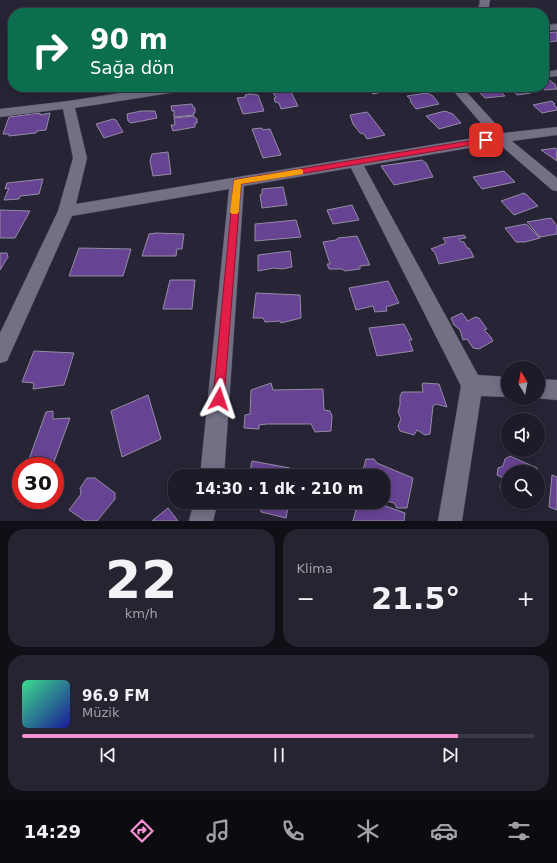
<!DOCTYPE html>
<html lang="tr">
<head>
<meta charset="utf-8">
<style>
	body { margin:0; font-family:"DejaVu Sans",sans-serif; background:#252430; color:#f1f3f6; height:100vh; display:flex; flex-direction:column; font-size:15px; white-space:nowrap }
	* { box-sizing:border-box; margin:0 }
	p { font-size:13px; color:#a0a1a8 }
	.icon { flex:none; width:22px; height:22px; fill:none; stroke:currentColor; stroke-width:2; stroke-linecap:round; stroke-linejoin:round }
	.map { position:relative; height:521px; overflow:hidden }
	.details { display:flex; flex-direction:column; gap:8px; padding:8px; background:#100f16; flex:1 }
	.details>* { flex:none }
	.banner { position:absolute; left:8px; top:8px; width:541px; height:84px; border-radius:16px; box-shadow:0 2px 10px #0003,0 0 0 1px #3b3945; background:#0b6e4f; color:#fff; overflow:hidden }
	.needle { width:26px; rotate:350deg }
	.tools { position:absolute; left:501px; top:361px; display:grid; gap:8px }
	.tools a { display:grid; place-items:center; width:44px; height:44px; border-radius:50%; background:#1d1b28; box-shadow:0 2px 10px #0003,0 0 0 1px #3b3945; font-size:20px }
	.speed { position:absolute; left:12px; top:457px; display:flex; gap:8px; font-size:20px; font-weight:700; text-align:center }
	.speed>* { display:grid; place-content:center; width:52px; height:52px; border-radius:50%; background:#1d1b28; box-shadow:0 2px 10px #0003,0 0 0 1px #3b3945; line-height:1 }
	.speed .limit { border:6px solid #d22; background:#fff; color:#111 }
	.pin { position:absolute; display:grid; place-items:center; width:34px; height:34px; color:#fff; margin:-17px; border-radius:8px; box-shadow:0 2px 6px #0006 }
	.me { position:absolute; width:44px; margin:-22px; rotate:5deg; stroke-linejoin:round; filter:drop-shadow(0 0 3px #0008) }
	.turn { display:flex; align-items:center; gap:14px; height:84px; padding:0 16px; font-size:18px }
	.turn .icon { width:52px; height:52px; stroke-width:2.5 }
	.turn b { display:block; font-size:28px; line-height:34px }
	.big { font-size:30px; font-weight:700; line-height:1.1 }
	.details .tile { flex:1; display:flex; flex-direction:column; justify-content:center; gap:6px; min-width:0; padding:0 14px; border-radius:16px; background:#252430 }
	.details .dial { align-items:center; gap:0 }
	.dial b { font-size:52px; line-height:1 }
	.song { display:flex; align-items:center; gap:12px }
	.cover { width:48px; height:48px; border-radius:6px; background:linear-gradient(135deg,hsl(150 70% 55%),hsl(240 70% 35%)) }
	.played { height:4px; border-radius:2px; background:linear-gradient(90deg,#f591d2 85%,#3b3945 85%) }
	.keys { display:flex; justify-content:space-around; direction:ltr }
	.heat { display:flex; justify-content:space-between; align-items:center; font-size:22px; direction:ltr }
	.details .tiles { flex:1; display:grid; gap:8px; grid-template-columns:1fr 1fr }
	.tile:last-child { grid-column:span 2 }
	.trip { position:absolute; left:168px; top:469px; width:222px; height:40px; border-radius:16px; background:#1d1b28; box-shadow:0 2px 10px #0003,0 0 0 1px #3b3945; font-weight:700; line-height:40px; text-align:center }
	.tab-bar { display:flex; height:64px; justify-content:space-around; align-items:center; background:#0c0b10; color:#a0a1a8 }
	.tab-bar .icon { width:28px; height:28px }
	.tab-bar .current { color:#f591d2 }
	.tab-bar b { font-size:18px; color:#f1f3f6 }
	.map>svg:first-child { display:block }
</style>
</head>
<body>
<div class="map">
<svg width="557" height="521" viewBox="0 0 557 521">
	<rect width="100%" height="100%" fill="#272436"/>
	<path fill="#674393" stroke="#948ca3" d="M557,32V41L549,42L544,37V33Z
		M548,79L556,85H555L557,89L545,90L541,87H544V80Z
		M368,87H385L387,89L381,90L382,92L373,94Z
		M496,87L505,96L485,98L476,89Z
		M510,87H525L531,93L517,95Z
		M290,90L298,106L281,109L279,103L275,102L274,98L276,97L273,93Z
		M427,93L433,96L439,104L416,109L410,101L411,100L407,96Z
		M249,94L258,95L264,111L243,114L237,98L246,97L245,95Z
		M552,101L555,104H553L557,108V110L542,113L533,105Z
		M192,104L193,107L195,108V113H193L194,115L174,117V111H172L171,106Z
		M141,111H155L157,118L131,123L128,121L127,114Z
		M445,111L453,114L461,123L439,129L426,116Z
		M367,112L369,114L385,135L367,139L364,134L360,133L353,124L350,115Z
		M40,113V115L50,113L46,130L37,131L36,133L9,136V134H3L9,117Z
		M194,116L195,118L197,119V123H195V127L173,131L171,125H175L174,118Z
		M113,119L116,120L123,132L104,138L96,124Z
		M262,128L263,130L270,129L281,155L263,158L252,129Z
		M556,148L557,161L541,150Z
		M168,152L171,174L153,176L150,161L152,154Z
		M422,160L426,163L433,177L394,185L381,166Z
		M504,171L515,182L482,189L473,177Z
		M43,179L39,194L20,196L19,199L4,200L9,188L5,189L7,183Z
		M283,187L287,205L262,208L260,195L262,194V189Z
		M524,193L527,195L538,206L514,215L501,201Z
		M352,205L359,220L333,224L327,210Z
		M0,210L30,211L15,238H0Z
		M551,218L557,226V234L540,237L527,222Z
		M296,220L301,237L255,241V224Z
		M526,224L540,238L525,242H516L505,228Z
		M156,233L184,234L182,249H177L176,256H142L149,234Z
		M464,235L466,238L459,239L461,242H464L467,248H469L474,257L439,264L435,253L431,249L446,243L443,238Z
		M357,236L370,265L360,266V269L345,271L342,269H329L327,264H330L323,242L336,240L338,238Z
		M79,248L131,249L123,276H69Z
		M290,251L292,267L282,269L274,268L258,271V255Z
		M0,253H7L8,257L0,270Z
		M170,280H195L192,309H163Z
		M388,281L399,303L386,307L387,311L375,312L373,306L356,310L349,288Z
		M256,293L300,295L301,318L281,323L280,321L265,322L263,318H253Z
		M462,313L468,321L475,317L479,318L487,329L484,330L490,336L493,341L479,349L473,348L467,339L463,340L460,330L454,325L451,318Z
		M404,324L412,340H409L413,351L377,356L369,328Z
		M34,351L74,353L64,385L33,389L34,383L22,382Z
		M271,383L273,390L323,389L324,410L330,411L332,416L331,431L315,432L311,424H267L259,425V429L244,428L245,415L250,414L251,390Z
		M423,383L439,384L447,407L436,404L433,406L430,434L425,435L417,430L414,435L400,431L398,426L401,419L398,412L400,405V397L402,392H423L422,385Z
		M148,395L161,439L122,457L111,411Z
		M53,411V419L70,418L54,462H28L46,412Z
		M510,456L537,468V472H508V495L503,494L500,487L503,478L497,475L498,468L503,466L505,459Z
		M366,459H374L377,463L413,478L407,508H397L394,503L383,500V476H363L362,474Z
		M252,461L290,468V476H249Z
		M552,475L557,477V510L549,507Z
		M87,478H95L115,493V499L97,521H85L69,510L81,494L80,488Z
		M249,502H289L286,518L261,512L260,505Z
		M358,502H378L380,504L405,513L404,521H353Z
		M168,508L178,521H152L153,520Z"/>
	<g fill="none" stroke-linecap="round" stroke-linejoin="round">
		<defs>
			<path id="street" d="M480,0H490L488,13H478Z
				M557,24V30L544,31V25Z
				M557,70V76L544,78V72Z
				M160,87H189L187,89L183,91L75,108L87,158L76,204L491,135L450,87H462L504,133L557,127V135L512,141L557,178V191L552,190L498,143L364,166L478,375L508,377V397L481,396L462,521H438L461,386L351,168L244,186L224,476H200L229,189L72,216L7,361L0,363V333L58,211L73,158L63,109L0,117V109L68,101Z
				M538,379L557,380V400L535,398H538Z
				M194,502H218L213,521H189Z"/>
		</defs>
		<use href="#street" stroke="#423f4f" stroke-width="1"/>
		<use href="#street" fill="#737086" fill-rule="evenodd"/>
	</g>
	<path fill="#e11d48" stroke="#92132f" d="M486,138L490,140L489,142L241,184L224,399L223,403L219,404L215,403L213,399L234,180Z"/>
	<path fill="#f59e0b" d="M300,169L303,170V174L241,184L239,212L237,214H232L230,212L234,180Z"/>
</svg>
<div class="tools">
<a><svg class="needle" viewBox="-14 -14 28 28"><path d="M0-13l5 13h-10z" fill="#e53935"/><path d="M0 13l5-13h-10z" fill="#a0a1a8"/></svg></a>
<a><svg class="icon" aria-label="sound" viewBox="0 0 24 24"><path d="M4 9h4l5-4v14l-5-4H4zM17 9q2 3 0 6"/></svg></a>
<a><svg class="icon" aria-label="search" viewBox="0 0 24 24"><circle cx="10" cy="10" r="6"/><path d="M15 15l6 6"/></svg></a>
</div>
<div class="speed"><div class="limit">30</div></div>
<div class="pin" style="left:486px;top:140px;background:#d93025"><svg class="icon" aria-label="arrive" viewBox="0 0 24 24"><path d="M6 21V4h12l-3 4 3 4H6"/></svg></div>
<svg class="me" style="left:219px;top:399px" viewBox="-20 -20 40 40"><path d="M0-17L14 15 0 8-14 15z" fill="#e11d48" stroke="#fff" stroke-width="4"/></svg>
<div class="trip">14:30 · 1 dk · 210 m</div>
<div class="banner">
<div class="turn"><svg class="icon" aria-label="right" viewBox="0 0 24 24"><path d="M7 20v-9h11M14 6l5 5-5 5"/></svg><div><b>90 m</b>Sağa dön</div></div>
</div>
</div>
<section class="details">
<div class="tiles">
<div class="tile dial"><b>22</b><p>km/h</p></div>
<div class="tile"><p>Klima</p>
<div class="heat"><a>−</a><b class="big">21.5°</b><a>+</a></div>
</div>
<div class="tile">
<div class="song"><i class="cover"></i><div><b>96.9 FM</b><p>Müzik</p></div></div>
<div class="played"></div>
<div class="keys"><svg class="icon" aria-label="previous" viewBox="0 0 24 24"><path d="M18 5L8 12l10 7zM5 5v14"/></svg><svg class="icon" aria-label="pause" viewBox="0 0 24 24"><path d="M8 5v14M16 5v14"/></svg><svg class="icon" aria-label="next" viewBox="0 0 24 24"><path d="M6 5l10 7-10 7zM19 5v14"/></svg></div>
</div>
</div>
</section>
<nav class="tab-bar">
<b>14:29</b>
<svg class="icon current" aria-label="directions" viewBox="0 0 24 24"><path d="M12 3l9 9-9 9-9-9zM9 14v-3h6M13 9l2 2-2 2"/></svg>
<svg class="icon" aria-label="music" viewBox="0 0 24 24"><path d="M9 18V5l10-2v13"/><circle cx="6" cy="18" r="3"/><circle cx="16" cy="16" r="3"/></svg>
<svg class="icon" aria-label="phone" viewBox="0 0 24 24"><path d="M5 4h4l2 5-3 2q2 4 5 5l2-3 5 2v4C11 20 4 13 5 4z"/></svg>
<svg class="icon" aria-label="climate" viewBox="0 0 24 24"><path d="M12 3v18M4 7l16 10M4 17L20 7"/></svg>
<svg class="icon" aria-label="car" viewBox="0 0 24 24"><path d="M5 17H2v-5l4-1 3-4h7l3 4 3 1v5h-3M9 17h6M6 11h13"/><circle cx="7" cy="17" r="2"/><circle cx="17" cy="17" r="2"/></svg>
<svg class="icon" aria-label="filters" viewBox="0 0 24 24"><path d="M4 7h16M4 17h16"/><circle cx="9" cy="7" r="2"/><circle cx="15" cy="17" r="2"/></svg>
</nav>
</body>
</html>
